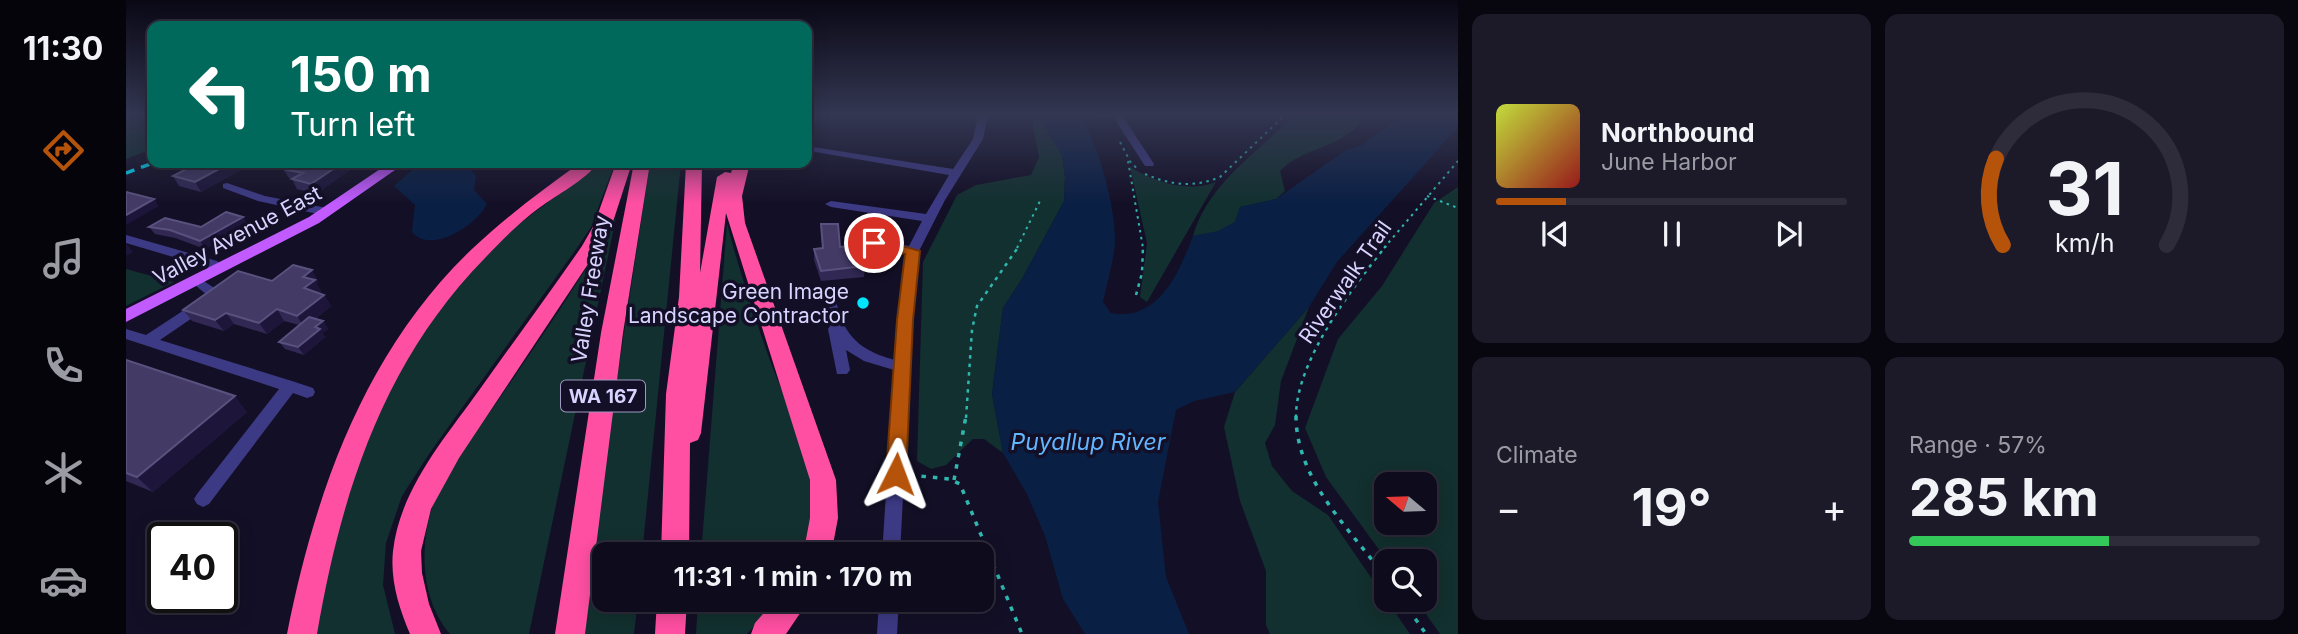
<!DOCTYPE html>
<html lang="en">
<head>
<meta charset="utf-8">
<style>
	body { margin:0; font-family:Inter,sans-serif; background:#1c1929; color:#f1f3f6; height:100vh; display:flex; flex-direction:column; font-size:26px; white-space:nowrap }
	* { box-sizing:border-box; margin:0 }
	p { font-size:23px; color:#9b9ba3 }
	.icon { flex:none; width:38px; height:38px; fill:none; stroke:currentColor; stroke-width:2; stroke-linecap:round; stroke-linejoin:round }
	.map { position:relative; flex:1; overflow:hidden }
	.panel { display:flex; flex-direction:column; gap:14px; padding:14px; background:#08060f; width:840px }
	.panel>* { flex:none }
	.banner { position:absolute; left:21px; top:21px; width:665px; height:147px; border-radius:14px; box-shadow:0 4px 18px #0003,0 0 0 2px #2e2b3b; background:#00695c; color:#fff; overflow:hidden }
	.needle { width:46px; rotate:289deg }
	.buttons { position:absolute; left:1248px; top:472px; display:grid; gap:14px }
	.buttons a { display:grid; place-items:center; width:63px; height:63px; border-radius:14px; background:#0e0b1c; box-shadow:0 4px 18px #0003,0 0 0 2px #2e2b3b; font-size:35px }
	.speed { position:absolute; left:21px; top:522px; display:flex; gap:14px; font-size:35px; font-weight:700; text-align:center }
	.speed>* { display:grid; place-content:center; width:91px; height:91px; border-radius:50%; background:#0e0b1c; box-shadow:0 4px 18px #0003,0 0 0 2px #2e2b3b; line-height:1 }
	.speed .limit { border:4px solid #111; border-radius:10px; background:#fff; color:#111 }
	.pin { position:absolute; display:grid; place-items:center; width:60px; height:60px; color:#fff; margin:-30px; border:4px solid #fff; border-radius:50%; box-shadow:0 2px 7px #0007 }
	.me { position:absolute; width:77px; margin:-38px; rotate:3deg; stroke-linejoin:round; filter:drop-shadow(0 0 5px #0008) }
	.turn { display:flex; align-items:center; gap:24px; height:147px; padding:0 28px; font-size:32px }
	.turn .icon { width:91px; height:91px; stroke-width:2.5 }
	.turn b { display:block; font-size:49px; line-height:60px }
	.big { font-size:52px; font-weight:700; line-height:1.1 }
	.panel .tile { flex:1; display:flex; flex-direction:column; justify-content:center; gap:10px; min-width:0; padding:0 24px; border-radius:14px; background:#1c1929 }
	.panel .dial { align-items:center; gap:0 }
	.dial svg { height:182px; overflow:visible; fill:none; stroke:#2e2b3b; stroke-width:7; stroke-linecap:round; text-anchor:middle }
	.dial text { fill:#f1f3f6; stroke:none }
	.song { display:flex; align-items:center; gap:21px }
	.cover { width:84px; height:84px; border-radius:10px; background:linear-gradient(135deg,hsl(70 70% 55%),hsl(0 70% 35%)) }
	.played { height:7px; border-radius:4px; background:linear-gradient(90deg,#b45309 20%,#2e2b3b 20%) }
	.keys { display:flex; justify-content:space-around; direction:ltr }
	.heat { display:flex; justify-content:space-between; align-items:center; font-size:38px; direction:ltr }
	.charge { height:10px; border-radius:5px; background:linear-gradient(90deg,#34c759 57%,#2e2b3b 0) }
	.panel .tiles { flex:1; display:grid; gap:14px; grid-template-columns:repeat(2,1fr) }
	.trip { position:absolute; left:466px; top:542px; width:402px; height:70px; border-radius:14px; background:#0e0b1c; box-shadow:0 4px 18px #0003,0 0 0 2px #2e2b3b; font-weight:700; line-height:70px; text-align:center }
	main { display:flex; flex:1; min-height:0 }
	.tab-bar { display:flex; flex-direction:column; width:126px; justify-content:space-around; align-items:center; background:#06040b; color:#9b9ba3 }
	.tab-bar .icon { width:49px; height:49px }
	.tab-bar .on { color:#b45309 }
	.tab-bar b { font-size:32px; color:#f1f3f6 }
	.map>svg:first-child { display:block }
</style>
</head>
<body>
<main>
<nav class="tab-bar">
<b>11:30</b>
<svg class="icon on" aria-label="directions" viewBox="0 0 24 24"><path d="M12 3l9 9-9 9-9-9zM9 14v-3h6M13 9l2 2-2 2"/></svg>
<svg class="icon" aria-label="music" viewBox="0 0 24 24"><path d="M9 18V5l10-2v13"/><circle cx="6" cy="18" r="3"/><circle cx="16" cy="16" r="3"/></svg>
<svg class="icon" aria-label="phone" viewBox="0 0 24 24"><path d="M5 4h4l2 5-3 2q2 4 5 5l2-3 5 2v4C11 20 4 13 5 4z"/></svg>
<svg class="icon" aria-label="climate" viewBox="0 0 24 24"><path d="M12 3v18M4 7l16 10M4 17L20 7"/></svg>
<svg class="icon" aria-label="car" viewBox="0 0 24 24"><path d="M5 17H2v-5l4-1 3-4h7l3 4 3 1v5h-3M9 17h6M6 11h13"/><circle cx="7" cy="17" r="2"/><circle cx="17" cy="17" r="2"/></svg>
</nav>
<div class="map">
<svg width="1332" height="634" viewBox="0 0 1332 634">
	<rect width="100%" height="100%" fill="#130f26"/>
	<path fill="#12302f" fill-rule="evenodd" d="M0,115H26V149L0,159Z
		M1168,115H1240C1218,150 1179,145 1154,171L1159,191L1150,199L1114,207L1109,222L1092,232L1067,236C1082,183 1132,153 1168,115Z
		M913,117L936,155L939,177L938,201L896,279L877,308L866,394L877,453L858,439H847L820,465L805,469L791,461L797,262L831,195L850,185L905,175L913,157L906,122Z
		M489,163L465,227L451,248L303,454L276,496L260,543L257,585L269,634H190L209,524L230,464L275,366L327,290L385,230L473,164Z
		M524,163H555L516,555H478V600H512L508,634H452Z
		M1004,167C1029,182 1061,193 1090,182L1021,302L1014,297L1021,243Z
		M1332,187V634H1314L1290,600H1298V562H1262L1200,477L1179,428L1212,339L1256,286L1308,203ZM1260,485H1298V523H1260Z
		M490,218L403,634H324C294,599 293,544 308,502C322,466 349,434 371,402C412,342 454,282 490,218Z
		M601,223C612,267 626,309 641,352C663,414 705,489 677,555H575Z
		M0,269L48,282L0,306Z
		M1183,307L1155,381L1149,425L1139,443L1146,466L1166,491L1202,515L1284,634H1144L1140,625V571L1114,501L1098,427L1109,392Z
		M572,600H653L621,634H570Z"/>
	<path fill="#0a1f44" d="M911,115H954C972,144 990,207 989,242C988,261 981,282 977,302L985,313C1033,322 1053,272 1067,236L1092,231L1109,222L1114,207L1150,199L1220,150L1234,146L1277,115H1332V127L1211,262L1183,307L1109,392L1068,401L1050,410L1032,502L1040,577L1063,634H959L937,599L919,536L901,494L877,453L866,394L877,308L896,279L938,201L939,177L936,155Z
		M294,163C315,163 337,157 350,176L348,190L361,204C351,225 305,255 286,232L289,205L268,186Z"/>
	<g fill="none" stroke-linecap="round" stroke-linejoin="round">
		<path stroke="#2fb8b0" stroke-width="2" stroke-dasharray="2.5 4.5" stroke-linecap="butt" d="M977,115L981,121
			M994,142L1005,163L1013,170
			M1002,161L1017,248
			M1019,174C1044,185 1068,188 1094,177L1159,115
			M1301,196L1332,208
			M891,248L915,199
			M1258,248L1332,161"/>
		<path stroke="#2fb8b0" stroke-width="2.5" stroke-dasharray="3.5 5" stroke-linecap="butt" d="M1010,295L1016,273L1017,246
			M840,418L846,330L851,306L893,246
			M1170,418C1169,362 1226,288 1260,246"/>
		<path stroke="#2fb8b0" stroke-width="3.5" stroke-dasharray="4.5 7" stroke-linecap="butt" d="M1170,416C1170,480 1224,529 1260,578
			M784,475L823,479L834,484L896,634
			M828,480L840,416
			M1276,600L1300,634"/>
		<path fill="#3d3a85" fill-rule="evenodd" d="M852,115H862L857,139L819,200L792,253L786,320L774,555H756L768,370L738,361L720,350L724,370L721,374H711L702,329L704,326L694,290L696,287H706C709,294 710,302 712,309C721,340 739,352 769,360L780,253L753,247L723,249L717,245C732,233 765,242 783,246L796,221L705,207L699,204L705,201L800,214L823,175L684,151L681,150V146L827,169L847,139Z
			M986,115H996L1028,164L1027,166H1019Z
			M101,183L139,196L201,208L207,212L201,216L132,201L97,188V184Z
			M0,235L91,261L101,269L94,273L81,267L0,243Z
			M70,276L96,293L91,301L34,340L169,382L187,388L189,392L187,396L181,398L167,393L83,504L77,507L71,504L68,499L71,494L153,389L0,339V329L20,335L81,295L63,280Z
			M753,600H773L771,634H751Z"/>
		<path fill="#c25bff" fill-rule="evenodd" d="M263,163H279L193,223L0,322V309L183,217Z"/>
		<path fill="#ff4fa3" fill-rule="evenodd" d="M454,163H472C458,181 432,194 413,208C394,222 375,241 359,258C257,362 215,494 191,634H161C189,492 239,351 346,249C380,217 416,190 454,163Z
			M490,163H506L486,225L474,246L333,458L305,509L295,551L296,573L303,604L315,634H284C273,608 264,580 267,551C274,489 319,438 354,389C388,341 423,294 456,246L468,225Z
			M508,163H524L497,333L459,634H429L475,333Z
			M560,163H576L574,273L591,177L599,172L605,173L608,163H624L616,196L619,223L710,480L712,518L705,555H677L684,518V480L600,213L575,433L572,440L564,443L563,555H535L540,394L553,297Z
			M531,600H561L559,634H529Z
			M649,600H683L660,634H625L629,623Z"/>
		<path stroke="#00e5ff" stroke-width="3.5" stroke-dasharray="9 7" stroke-linecap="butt" d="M0,173L27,163"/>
	</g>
	<path fill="#312854" d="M72,163H127L75,192L53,186L47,176Z
		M158,163H231L232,164L190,194L171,189L166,179L163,178L157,169L165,164Z
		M122,224L79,249L49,238L29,234L23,227H75Z
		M695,224L714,247L739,266L738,277L695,281L688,260V249L696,248Z
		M186,270L192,282L190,283L195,291L193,293L198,295L205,306L189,319L197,321L202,329L196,333L199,337L178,355L159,349L153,342L173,325L158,321L141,334L108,324L98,331L66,321L57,310L146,281Z
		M0,360L121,412L27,492L0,481Z"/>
	<path fill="#1d163a" d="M104,163H127L75,192L69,182Z
		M216,163H231L232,164L190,194L185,184Z
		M28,199L33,206L0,225V215Z
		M117,217L122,224L79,249L74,241Z
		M0,244H1L7,252L0,256Z
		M186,270L192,282L190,283L195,291L185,300L178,288L177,277Z
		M198,295L205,306L178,327L171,316Z
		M151,309L158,321L141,334L133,323Z
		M100,313L108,324L98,331L89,320Z
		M197,321L202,329L196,333L199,337L178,355L172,347L189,327Z
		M109,396L121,412L27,492L11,477Z"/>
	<path fill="#433a66" stroke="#5a527e" stroke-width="2" d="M72,163H104L69,182L47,176Z
		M167,163H216L185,184L166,179L177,173L157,169Z
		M0,192L28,199L0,215Z
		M100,212L117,217L74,241L44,230L23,227L39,218L75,227Z
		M695,224H712L714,247L731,245L739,266L695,271L688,249L697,248Z
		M167,265L186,270L177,277L189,280L178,288L198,295L171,316L151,309L133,323L100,313L89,320L57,310L112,271L146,281Z
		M183,317L197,321L189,327L194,329L172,347L153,342Z
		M0,360L109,396L11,477L0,473Z"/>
	<linearGradient id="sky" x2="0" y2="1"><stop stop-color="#0a0815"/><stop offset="0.56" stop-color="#333752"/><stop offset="1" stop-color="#333752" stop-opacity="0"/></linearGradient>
	<rect width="1332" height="204" fill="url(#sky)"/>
	<path fill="#b45309" stroke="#753606" stroke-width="2" d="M748,238L794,251L787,320L780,474L777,480H763L760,474L771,320L779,254L743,246L741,243Z"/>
	<circle fill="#00e5ff" stroke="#130f26" stroke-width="2.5" cx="737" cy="303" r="7"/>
	<g text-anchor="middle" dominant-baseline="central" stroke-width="7" stroke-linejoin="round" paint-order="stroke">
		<rect fill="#130f26" stroke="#9e99be" stroke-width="2" x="435" y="380.5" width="84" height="31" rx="5"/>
		<g font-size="19" font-weight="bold" fill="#d9d4ff">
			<text x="477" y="396">WA 167</text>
		</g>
		<g font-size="21" fill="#d9d4ff" stroke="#130f26">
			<text transform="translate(111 235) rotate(-28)">Valley Avenue East</text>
			<text transform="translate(1219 282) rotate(-55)">Riverwalk Trail</text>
			<text transform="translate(464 289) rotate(-81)">Valley Freeway</text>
		</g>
		<g font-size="21" fill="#d9d4ff" stroke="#130f26" text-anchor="end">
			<text x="723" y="291">Green Image<tspan x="723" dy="24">Landscape Contractor</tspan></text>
		</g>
		<g font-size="23" font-style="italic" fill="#62b6ff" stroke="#130f26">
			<text x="962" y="442">Puyallup River</text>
		</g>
	</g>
</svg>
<div class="buttons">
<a><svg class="needle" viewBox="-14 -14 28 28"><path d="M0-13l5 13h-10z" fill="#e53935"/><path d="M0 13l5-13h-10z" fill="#9b9ba3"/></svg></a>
<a><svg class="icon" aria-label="search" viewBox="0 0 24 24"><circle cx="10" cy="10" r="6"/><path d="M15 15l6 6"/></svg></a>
</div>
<div class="speed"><div class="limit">40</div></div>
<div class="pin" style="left:748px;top:243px;background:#d93025"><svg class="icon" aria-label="arrive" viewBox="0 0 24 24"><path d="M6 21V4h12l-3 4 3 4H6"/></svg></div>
<svg class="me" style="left:770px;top:474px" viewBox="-20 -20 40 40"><path d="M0-17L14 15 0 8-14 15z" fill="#b45309" stroke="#fff" stroke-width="4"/></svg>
<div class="trip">11:31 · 1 min · 170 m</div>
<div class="banner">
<div class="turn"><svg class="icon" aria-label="left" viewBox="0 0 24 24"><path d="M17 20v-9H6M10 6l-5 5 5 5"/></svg><div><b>150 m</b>Turn left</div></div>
</div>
</div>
<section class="panel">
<div class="tiles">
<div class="tile">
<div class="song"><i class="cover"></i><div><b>Northbound</b><p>June Harbor</p></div></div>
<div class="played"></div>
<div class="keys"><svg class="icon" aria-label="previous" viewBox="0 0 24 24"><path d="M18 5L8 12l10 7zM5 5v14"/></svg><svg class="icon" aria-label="pause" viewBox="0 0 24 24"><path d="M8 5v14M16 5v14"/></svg><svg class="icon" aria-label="next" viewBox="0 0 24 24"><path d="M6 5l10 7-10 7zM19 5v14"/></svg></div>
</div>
<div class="tile dial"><svg viewBox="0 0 100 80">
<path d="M14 69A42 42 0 1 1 86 69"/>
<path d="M14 69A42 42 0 0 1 11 31" stroke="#b45309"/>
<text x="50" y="56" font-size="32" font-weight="700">31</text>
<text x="50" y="72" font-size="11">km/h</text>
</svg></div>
<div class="tile"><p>Climate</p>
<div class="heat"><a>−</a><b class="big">19°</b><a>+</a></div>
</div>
<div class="tile"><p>Range · 57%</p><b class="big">285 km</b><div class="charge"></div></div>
</div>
</section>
</main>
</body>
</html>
